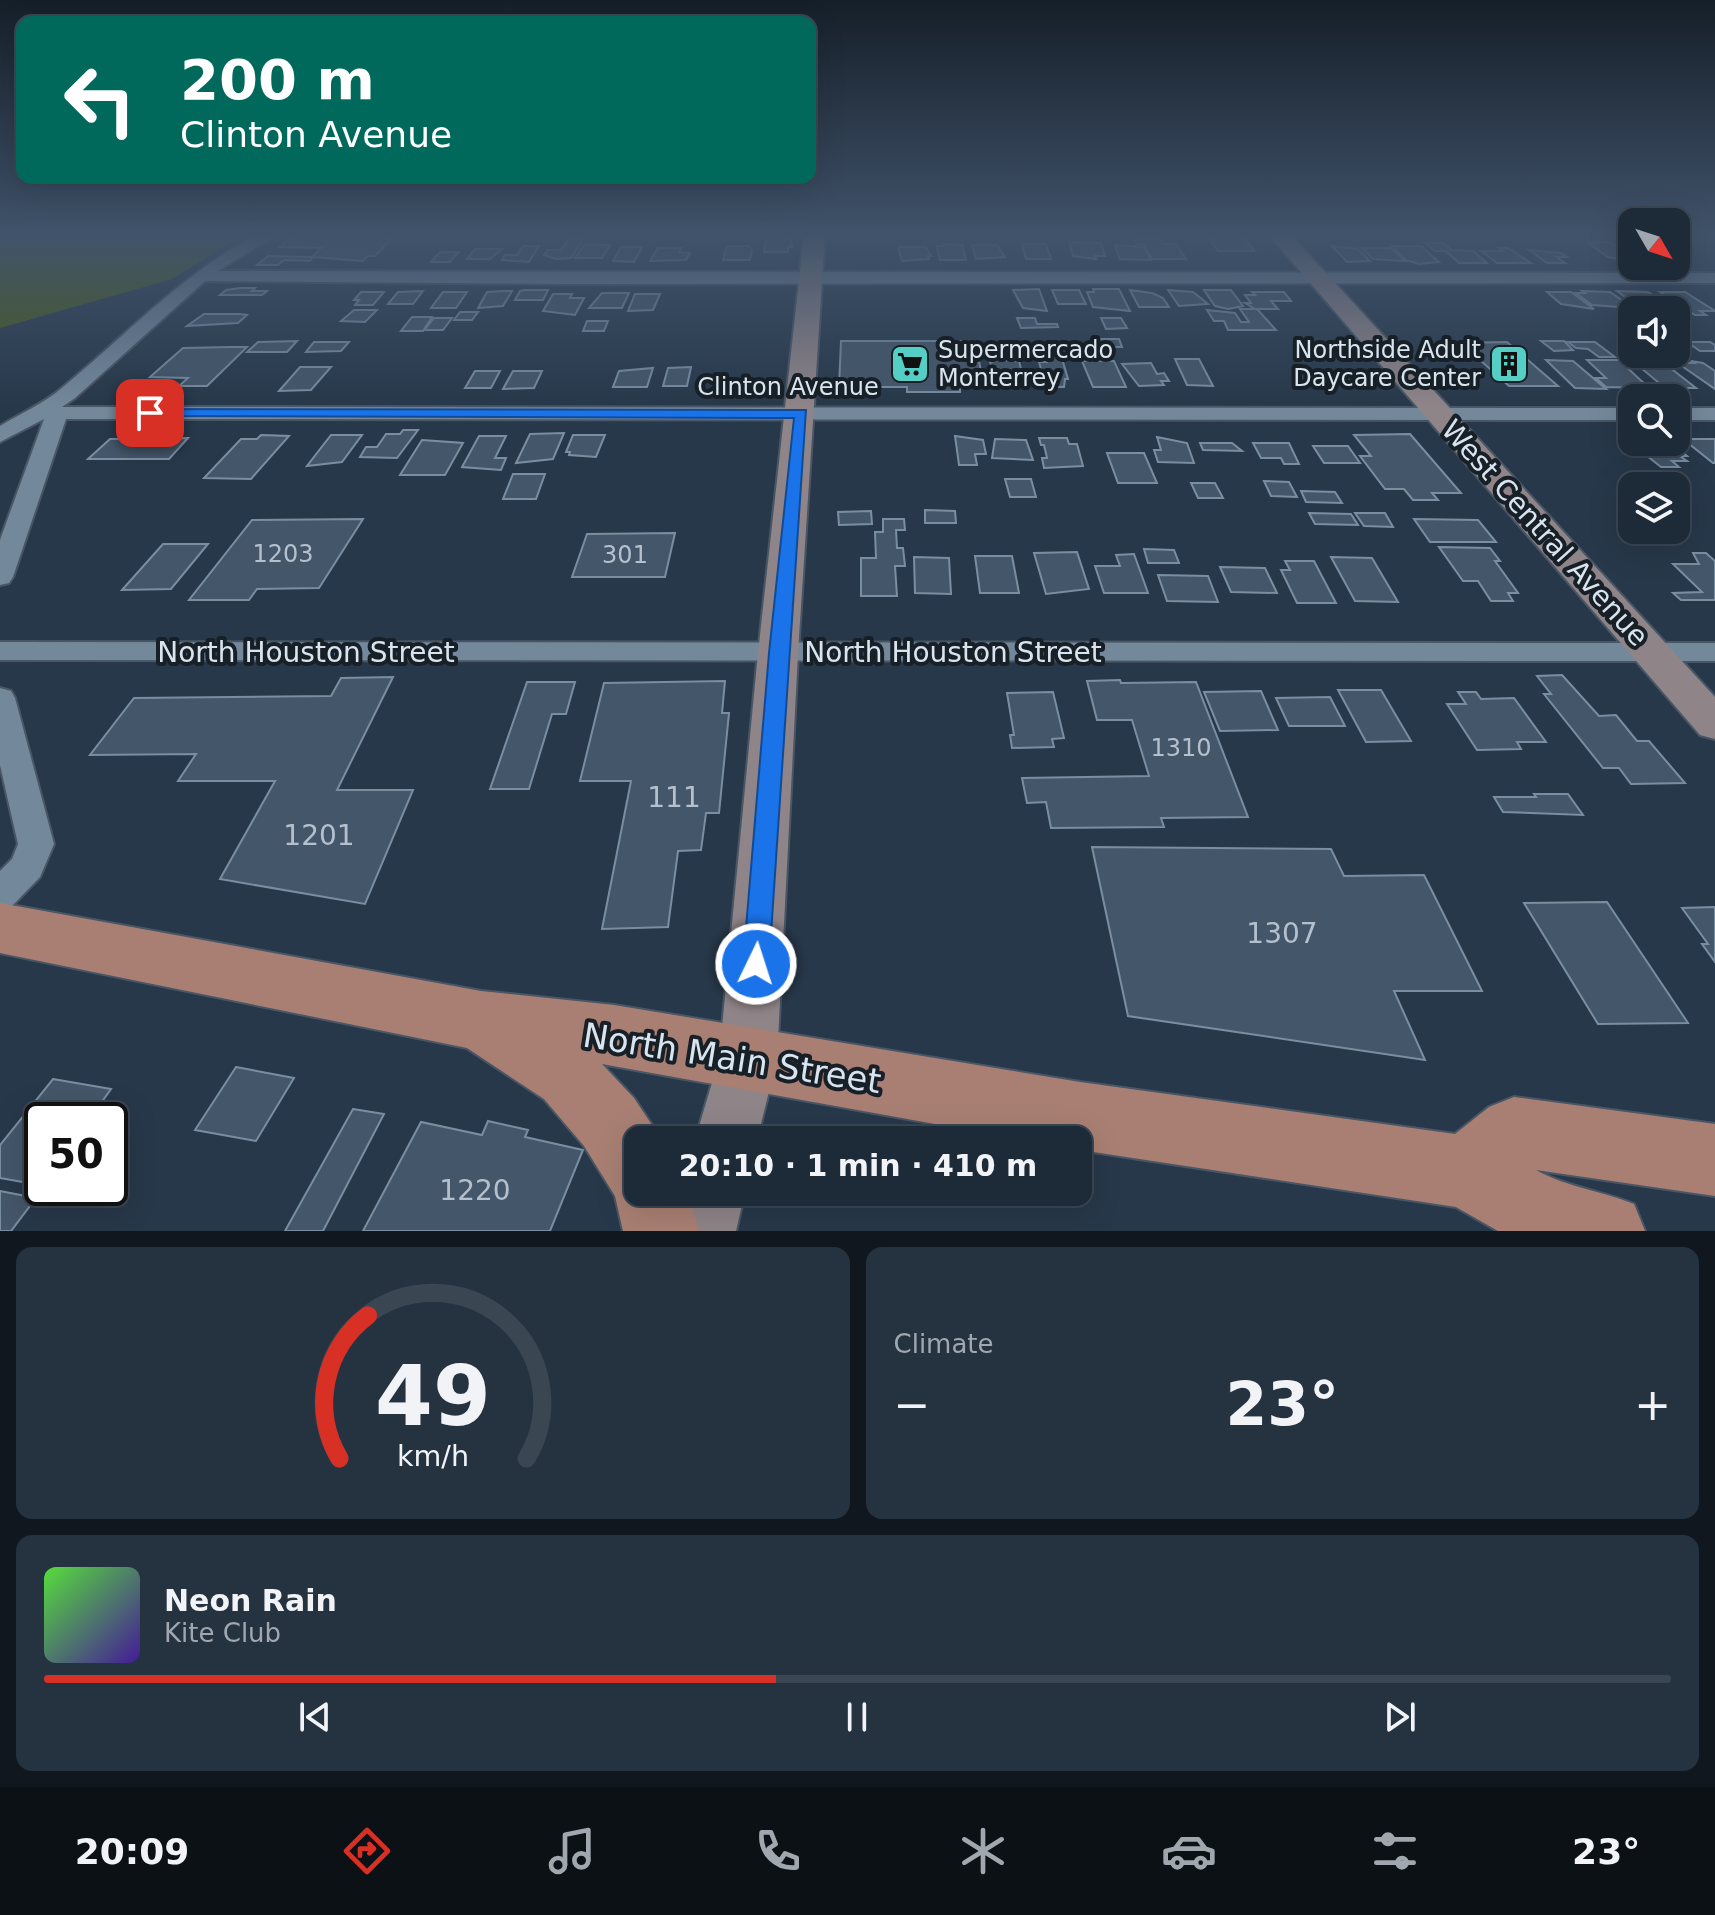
<!DOCTYPE html>
<html lang="en">
<head>
<meta charset="utf-8">
<style>
	body { margin:0; font-family:"DejaVu Sans",sans-serif; background:#253240; color:#f1f3f6; height:100vh; display:flex; flex-direction:column; font-size:30px; white-space:nowrap }
	* { box-sizing:border-box; margin:0 }
	p { font-size:26px; color:#a0a7ae }
	.icon { flex:none; width:44px; height:44px; fill:none; stroke:currentColor; stroke-width:2; stroke-linecap:round; stroke-linejoin:round }
	.map { position:relative; height:1231px; overflow:hidden }
	.sheet { display:flex; flex-direction:column; gap:16px; padding:16px; background:#10171f; flex:1 }
	.sheet>* { flex:none }
	.hud { position:absolute; left:16px; top:16px; width:800px; height:168px; border-radius:16px; box-shadow:0 8px 32px #0002,0 0 0 2px #3b4653; background:#00695c; color:#fff; overflow:hidden }
	.needle { width:52px; rotate:129deg }
	.buttons { position:absolute; left:1618px; top:208px; display:grid; gap:16px }
	.buttons a { display:grid; place-items:center; width:72px; height:72px; border-radius:16px; background:#1d2a38; box-shadow:0 8px 32px #0002,0 0 0 2px #3b4653; font-size:40px }
	.speed { position:absolute; left:24px; top:1102px; display:flex; gap:16px; font-size:40px; font-weight:700; text-align:center }
	.speed>* { display:grid; place-content:center; width:104px; height:104px; border-radius:50%; background:#1d2a38; box-shadow:0 8px 32px #0002,0 0 0 2px #3b4653; line-height:1 }
	.speed .limit { border:4px solid #111; border-radius:12px; background:#fff; color:#111 }
	.pin { position:absolute; display:grid; place-items:center; width:68px; height:68px; color:#fff; margin:-34px; border-radius:16px; box-shadow:0 4px 12px #0006 }
	.me { position:absolute; width:88px; margin:-44px; rotate:4deg; stroke-linejoin:round; filter:drop-shadow(0 0 6px #0008) }
	.turn { display:flex; align-items:center; gap:28px; height:168px; padding:0 32px; font-size:36px }
	.turn .icon { width:104px; height:104px; stroke-width:2.5 }
	.turn b { display:block; font-size:56px; line-height:68px }
	.big { font-size:60px; font-weight:800; line-height:1.1 }
	.sheet .card { flex:1; display:flex; flex-direction:column; justify-content:center; gap:12px; min-width:0; padding:0 28px; border-radius:16px; background:#253240 }
	.sheet .dial { align-items:center; gap:0 }
	.dial svg { height:208px; overflow:visible; fill:none; stroke:#3b4653; stroke-width:7; stroke-linecap:round; text-anchor:middle }
	.dial text { fill:#f1f3f6; stroke:none }
	.song { display:flex; align-items:center; gap:24px }
	.cover { width:96px; height:96px; border-radius:12px; background:linear-gradient(135deg,hsl(110 70% 55%),hsl(260 70% 35%)) }
	.played { height:8px; border-radius:4px; background:linear-gradient(90deg,#d93025 45%,#3b4653 45%) }
	.keys { display:flex; justify-content:space-around; direction:ltr }
	.heat { display:flex; justify-content:space-between; align-items:center; font-size:44px; direction:ltr }
	.sheet .tiles { flex:1; display:grid; gap:16px; grid-template-columns:1fr 1fr }
	.card:last-child { grid-column:span 2 }
	.trip { position:absolute; left:624px; top:1126px; width:468px; height:80px; border-radius:16px; background:#1d2a38; box-shadow:0 8px 32px #0002,0 0 0 2px #3b4653; font-weight:800; line-height:80px; text-align:center }
	.tab-bar { display:flex; height:128px; justify-content:space-around; align-items:center; background:#0c1116; color:#a0a7ae }
	.tab-bar .icon { width:56px; height:56px }
	.tab-bar .on { color:#d93025 }
	.tab-bar b { font-size:36px; color:#f1f3f6 }
	.map>svg:first-child { display:block }
</style>
</head>
<body>
<div class="map">
<svg width="1715" height="1231" viewBox="0 0 1715 1231">
	<rect width="100%" height="100%" fill="#27384a"/>
	<path fill="#4a5c15" d="M0,235H244L172,279L0,328Z"/>
	<path fill="#445669" stroke="#7a8ea2" stroke-width="2" d="M293,235H395L375,256H368L363,261L313,257L310,261L284,260L278,265H257L268,256L312,257L321,248L280,247Z
		M767,235H791L792,247H788V252H764Z
		M1206,235H1242L1255,251H1218Z
		M571,236H585L571,258L556,259L544,255L548,250H561Z
		M1134,239H1159L1163,244H1176L1186,259H1152L1143,244H1137Z
		M1593,241L1611,243L1632,256V262L1608,257L1588,243H1596Z
		M1069,242L1101,243L1105,256H1095L1096,259L1073,256Z
		M1425,243H1443L1451,250L1473,251L1487,263H1459L1446,251H1435Z
		M943,244L962,245L966,260H940L937,246H943Z
		M1022,244H1046L1051,259H1026Z
		M584,245H610L602,258H575Z
		M972,245H997L1005,257L976,259Z
		M1115,245L1144,247L1151,260L1120,259Z
		M523,246H539L529,262L502,260L505,255H517Z
		M727,246H749L752,250L750,260H723Z
		M1332,246L1358,249L1370,261L1347,262Z
		M1391,246H1421L1439,262L1419,264L1406,260Z
		M621,247H642L634,262L613,261Z
		M898,247H926L931,256H928L929,259L902,261Z
		M658,248H681L679,252L690,253L686,260L650,261Z
		M1362,248H1391L1405,261L1373,259Z
		M1499,248H1508L1531,263H1497L1481,251H1503Z
		M475,249H502L490,259H467Z
		M1529,250L1561,253L1567,257H1557L1565,263H1547Z
		M440,252H459L450,262H431Z
		M240,288H255L252,291H267L262,295H220L226,290Z
		M1039,289L1047,311L1023,308L1013,290Z
		M1093,289H1119L1130,311L1093,307L1087,292H1094Z
		M525,290H548L543,300H515L520,291Z
		M1052,290H1079L1086,304H1058Z
		M1130,290L1152,293L1163,298L1169,307H1139Z
		M1168,290L1193,292L1208,304L1179,306Z
		M1204,290H1231L1243,306L1228,309L1215,306Z
		M423,291L413,304H388L398,292Z
		M504,291H512L503,306L478,308L487,292Z
		M1582,291L1610,292L1633,308L1592,305L1576,293H1585Z
		M1617,291L1648,292L1670,307H1639Z
		M361,292H384L373,305H355L359,300H354Z
		M443,292H467L456,308H431Z
		M1252,292H1284L1291,301H1271L1278,309H1255L1245,303H1251L1245,295H1255Z
		M1547,292H1571L1594,309L1561,304Z
		M1660,292H1685L1715,311H1700L1706,315H1695Z
		M602,293H629L622,308H589Z
		M553,294H572L570,298H584L575,315L543,311Z
		M635,294H660L653,310L628,311Z
		M1240,309H1257L1276,330H1228L1224,321H1214L1207,310L1235,313L1241,322H1249Z
		M354,310H377L365,322L341,321Z
		M460,312H478L472,320H454Z
		M204,314H240L247,315L238,323L187,326Z
		M412,317H432L423,331H401Z
		M434,318H452L443,330H424Z
		M1017,318H1035L1037,324H1057L1058,327L1021,328Z
		M1101,318H1121L1127,328L1106,329Z
		M587,321H608L604,331H583Z
		M1094,339H1119L1122,347H1097Z
		M297,341L287,352H247L258,342Z
		M841,341H975L984,386H960V392H907V387H839Z
		M1541,341H1564L1573,350L1554,351Z
		M314,342H349L341,351L306,352Z
		M1507,342L1558,386H1509L1461,343Z
		M1568,342H1595L1615,357H1599L1588,349L1576,348Z
		M1687,342H1710L1715,345V351H1700Z
		M231,347H247L207,386H179L188,378L150,377L183,348Z
		M1049,355H1061L1068,379H1065L1064,387H1046L1039,362H1047L1046,358H1050Z
		M1175,359H1199L1213,386L1187,385Z
		M998,360L1019,361L1025,385H996L990,362Z
		M1546,360L1573,361L1606,389L1575,388Z
		M1587,360H1619L1649,388L1606,387L1596,378H1606Z
		M1082,361H1114L1126,387H1093Z
		M1691,361L1703,363L1715,371V389L1676,362L1694,363Z
		M1151,363L1157,374L1164,373L1169,381H1161L1164,385L1139,386L1122,364Z
		M1635,363L1669,367L1696,388H1665Z
		M300,367H331L311,390L279,391Z
		M691,367L687,386H663L668,368Z
		M653,368L647,387H613L619,371Z
		M475,371H500L491,388H465Z
		M513,371H542L534,388L503,389Z
		M403,430H418L397,458L360,457L366,447H377L386,434H400Z
		M564,433L553,459L516,463L530,434Z
		M1410,434L1461,493H1432L1438,500H1413L1404,489H1385L1360,456H1371L1354,435Z
		M261,435L289,436L251,479L204,478L241,439H257Z
		M331,435H362L342,462L307,466Z
		M573,435H605L596,457L569,455L570,452H566Z
		M479,436H506L495,458H506L501,470L462,467Z
		M955,436L983,440L986,454H975L977,465H959Z
		M1157,437L1187,443L1194,463L1158,462L1154,450H1161Z
		M188,438L169,459H88L110,439Z
		M1039,438H1067L1069,444H1077L1083,466L1044,468L1042,458H1047L1044,445H1041Z
		M995,439L1026,440L1033,460L992,458Z
		M1683,439H1715V463H1713Z
		M422,440L463,443L445,475H400Z
		M1627,440L1662,442L1671,448H1678L1687,456H1680L1687,461H1672L1679,467H1661Z
		M1200,443H1232L1242,451L1203,450Z
		M1253,443H1289L1299,464H1284L1281,458H1261Z
		M1313,446H1348L1360,463H1324Z
		M1107,453H1144L1157,483H1118Z
		M513,474H545L536,499H503Z
		M1005,479H1031L1036,497H1010Z
		M1264,481L1289,482L1297,497L1271,496Z
		M1191,483H1215L1223,498H1198Z
		M1301,491L1335,492L1342,503L1306,502Z
		M925,510L955,511L956,523H925Z
		M871,511L872,524L839,525L838,512Z
		M1309,513L1351,514L1358,525L1315,524Z
		M1355,513H1385L1393,527L1364,526Z
		M363,519L319,588L257,589L249,600H189L252,520Z
		M883,519H904L905,530H896L897,548H903L905,566H895L897,596H861V558H876L875,532H883Z
		M1414,519L1478,520L1496,542H1430Z
		M675,533L665,577H572L587,534Z
		M163,544H208L171,589L122,590Z
		M1439,547L1490,548L1500,561H1495L1518,593H1508L1513,601H1491L1478,581H1463Z
		M1144,549L1174,550L1179,563H1148Z
		M1077,552L1089,589L1046,594L1034,553Z
		M1693,553H1706L1715,561V600H1681L1673,593L1702,592L1673,564H1699Z
		M1134,554L1148,593H1104L1095,566H1120L1116,555Z
		M975,556H1012L1019,593H980Z
		M914,557L949,558L951,594L915,593Z
		M1331,557L1372,558L1398,602L1355,601Z
		M1285,561H1314L1336,603H1297L1281,570H1290Z
		M1220,567L1265,568L1277,593L1231,592Z
		M1158,575L1208,576L1218,602L1167,601Z
		M1562,675L1599,716L1616,715L1637,741H1649L1685,783L1631,784L1619,768H1603L1544,694H1551L1537,676Z
		M393,677L337,790H413L365,904L220,879L275,781H178L196,754L90,755L134,698L331,696L341,678Z
		M1120,680L1121,683L1196,682L1248,817L1161,818L1164,827L1051,828L1046,802L1027,803L1022,778L1149,776L1132,720H1097L1087,681Z
		M725,681L722,713H729L719,813H706L701,850L678,851L668,927L602,929L631,781H580L604,683Z
		M527,682H575L566,714H552L529,789H490Z
		M1338,690H1381L1411,741L1366,742Z
		M1261,691L1278,730L1220,731L1204,692Z
		M1053,692L1064,738L1052,739L1054,747L1012,748L1010,735H1014L1007,693Z
		M1458,692H1476L1481,699L1514,698L1546,742H1517L1521,749L1477,750L1447,704H1466Z
		M1330,697L1345,726H1289L1276,698Z
		M1534,794H1568L1583,815L1503,812L1494,797H1536Z
		M1092,847L1331,849L1344,876L1424,875L1482,991H1394L1425,1060L1128,1016Z
		M1607,902L1688,1023L1598,1024L1524,903Z
		M1715,907V962L1702,944H1708L1682,908Z
		M236,1067L294,1078L256,1141L195,1130Z
		M53,1079L111,1089L89,1120H42L40,1185L0,1178V1145Z
		M353,1109L384,1114L323,1231H285Z
		M488,1121L528,1130L525,1137L583,1150L550,1231H363L421,1122L482,1135Z
		M0,1191L36,1198L11,1231H0Z"/>
	<g fill="none" stroke-linecap="round" stroke-linejoin="round">
		<defs>
			<path id="street" d="M256,235H276L218,271L1715,273V283L571,284L205,281L75,398L62,407L1632,408V420L66,419L13,577L9,583L0,585V540L44,419L0,442V426C21,413 45,403 63,387C131,331 177,278 256,235Z
				M1676,408H1715V420H1676Z
				M0,642L1715,643V661L0,660Z
				M0,688L11,691L15,698L54,844L40,877L13,905L0,909V871L12,859L18,844L0,765Z"/>
			<path id="secondary" d="M804,235H825L798,653L777,1059L757,1140H695L719,1059L758,653Z
				M1269,235H1291L1715,697V739L1700,735Z
				M681,1192H745L736,1231H670Z"/>
			<path id="primary" d="M0,903L481,991L614,1005L1080,1082L1455,1134L1489,1107L1514,1097L1715,1124V1196L1536,1170C1566,1187 1602,1191 1634,1204L1645,1231H1498L1456,1207L1080,1150L1078,1140H1024L602,1064L634,1098L662,1140H638V1192H688L699,1231H623L615,1196L584,1146L544,1099L467,1048L0,953Z"/>
		</defs>
		<use href="#street" stroke="#485665" stroke-width="4"/>
		<use href="#secondary" stroke="#485665" stroke-width="4"/>
		<use href="#primary" stroke="#485665" stroke-width="4"/>
		<use href="#street" fill="#74889c" fill-rule="evenodd"/>
		<use href="#secondary" fill="#8f8488" fill-rule="evenodd"/>
		<use href="#primary" fill="#a97f73" fill-rule="evenodd"/>
	</g>
	<linearGradient id="sky" x2="0" y2="1"><stop stop-color="#151f29"/><stop offset="0.58" stop-color="#41536b"/><stop offset="1" stop-color="#41536b" stop-opacity="0"/></linearGradient>
	<rect width="1715" height="407" fill="url(#sky)"/>
	<path fill="#1a73e8" stroke="#114b97" stroke-width="2" d="M150,409L806,410L769,964L765,972L756,975L747,972L743,964L769,653L794,418L145,416V410Z"/>
	<defs>
		<symbol id="supermarket-square" viewBox="-11 -11 22 22"><rect x="-9" y="-9" width="18" height="18" rx="4" fill="#55cec6" stroke="#171f27"/><path d="M-6-5.5h2.5l.6 2H6L4.5 2H-2.5L-4.4-4H-6ZM-1.5 3.2a1.3 1.3 0 1 0 .1 0ZM3 3.2a1.3 1.3 0 1 0 .1 0Z" fill="#111"/></symbol>
		<symbol id="building-square" viewBox="-11 -11 22 22"><rect x="-9" y="-9" width="18" height="18" rx="4" fill="#55cec6" stroke="#171f27"/><path d="M-4-6H4V6H1V3H-1V6H-4ZM-2.5-4.3h1.7v1.8h-1.7ZM.8-4.3h1.7v1.8H.8ZM-2.5-1h1.7V.8h-1.7ZM.8-1h1.7V.8H.8Z" fill="#111"/></symbol>
	</defs>
	<g fill-rule="evenodd">
		<use href="#supermarket-square" x="888" y="342" width="44" height="44"/>
		<use href="#building-square" x="1487" y="342" width="44" height="44"/>
	</g>
	<g text-anchor="middle" dominant-baseline="central" stroke-width="8" stroke-linejoin="round" paint-order="stroke">
		<g font-size="24" fill="#d9e4ef" stroke="#171f27" text-anchor="start">
			<text x="938" y="350">Supermercado<tspan x="938" dy="28">Monterrey</tspan></text>
			<text x="1481" y="350" text-anchor="end">Northside Adult<tspan x="1481" dy="28">Daycare Center</tspan></text>
		</g>
		<g font-size="24" fill="#d9e4ef" stroke="#171f27">
			<text x="788" y="387">Clinton Avenue</text>
		</g>
		<g font-size="24" fill="#b4c0ce">
			<text x="283" y="554">1203</text>
			<text x="625" y="555">301</text>
			<text x="1181" y="748">1310</text>
		</g>
		<g font-size="28" fill="#d9e4ef" stroke="#171f27">
			<text transform="translate(1545 533) rotate(48)">West Central Avenue</text>
			<text x="306" y="652">North Houston Street</text>
			<text x="953" y="652">North Houston Street</text>
		</g>
		<g font-size="28" fill="#b4c0ce">
			<text x="674" y="797">111</text>
			<text x="319" y="835">1201</text>
			<text x="1282" y="933">1307</text>
			<text x="475" y="1190">1220</text>
		</g>
		<g font-size="34" fill="#d9e4ef" stroke="#171f27">
			<text transform="translate(732 1058) rotate(9)">North Main Street</text>
		</g>
	</g>
</svg>
<div class="buttons">
<a><svg class="needle" viewBox="-14 -14 28 28"><path d="M0-13l5 13h-10z" fill="#e53935"/><path d="M0 13l5-13h-10z" fill="#a0a7ae"/></svg></a>
<a><svg class="icon" aria-label="sound" viewBox="0 0 24 24"><path d="M4 9h4l5-4v14l-5-4H4zM17 9q2 3 0 6"/></svg></a>
<a><svg class="icon" aria-label="search" viewBox="0 0 24 24"><circle cx="10" cy="10" r="6"/><path d="M15 15l6 6"/></svg></a>
<a><svg class="icon" aria-label="layers" viewBox="0 0 24 24"><path d="M12 4l9 5-9 5-9-5zM3 14l9 5 9-5"/></svg></a>
</div>
<div class="speed"><div class="limit">50</div></div>
<div class="pin" style="left:150px;top:413px;background:#d93025"><svg class="icon" aria-label="arrive" viewBox="0 0 24 24"><path d="M6 21V4h12l-3 4 3 4H6"/></svg></div>
<svg class="me" style="left:756px;top:964px" viewBox="-20 -20 40 40"><circle r="17" fill="#1a73e8" stroke="#fff" stroke-width="3"/><path d="M0-11L8 9 0 5-8 9z" fill="#fff"/></svg>
<div class="trip">20:10 · 1 min · 410 m</div>
<div class="hud">
<div class="turn"><svg class="icon" aria-label="left" viewBox="0 0 24 24"><path d="M17 20v-9H6M10 6l-5 5 5 5"/></svg><div><b>200 m</b>Clinton Avenue</div></div>
</div>
</div>
<section class="sheet">
<div class="tiles">
<div class="card dial"><svg viewBox="0 0 100 80">
<path d="M14 69A42 42 0 1 1 86 69"/>
<path d="M14 69A42 42 0 0 1 25 14" stroke="#d93025"/>
<text x="50" y="56" font-size="32" font-weight="700">49</text>
<text x="50" y="72" font-size="11">km/h</text>
</svg></div>
<div class="card"><p>Climate</p>
<div class="heat"><a>−</a><b class="big">23°</b><a>+</a></div>
</div>
<div class="card">
<div class="song"><i class="cover"></i><div><b>Neon Rain</b><p>Kite Club</p></div></div>
<div class="played"></div>
<div class="keys"><svg class="icon" aria-label="previous" viewBox="0 0 24 24"><path d="M18 5L8 12l10 7zM5 5v14"/></svg><svg class="icon" aria-label="pause" viewBox="0 0 24 24"><path d="M8 5v14M16 5v14"/></svg><svg class="icon" aria-label="next" viewBox="0 0 24 24"><path d="M6 5l10 7-10 7zM19 5v14"/></svg></div>
</div>
</div>
</section>
<nav class="tab-bar">
<b>20:09</b>
<svg class="icon on" aria-label="directions" viewBox="0 0 24 24"><path d="M12 3l9 9-9 9-9-9zM9 14v-3h6M13 9l2 2-2 2"/></svg>
<svg class="icon" aria-label="music" viewBox="0 0 24 24"><path d="M9 18V5l10-2v13"/><circle cx="6" cy="18" r="3"/><circle cx="16" cy="16" r="3"/></svg>
<svg class="icon" aria-label="phone" viewBox="0 0 24 24"><path d="M5 4h4l2 5-3 2q2 4 5 5l2-3 5 2v4C11 20 4 13 5 4z"/></svg>
<svg class="icon" aria-label="climate" viewBox="0 0 24 24"><path d="M12 3v18M4 7l16 10M4 17L20 7"/></svg>
<svg class="icon" aria-label="car" viewBox="0 0 24 24"><path d="M5 17H2v-5l4-1 3-4h7l3 4 3 1v5h-3M9 17h6M6 11h13"/><circle cx="7" cy="17" r="2"/><circle cx="17" cy="17" r="2"/></svg>
<svg class="icon" aria-label="filters" viewBox="0 0 24 24"><path d="M4 7h16M4 17h16"/><circle cx="9" cy="7" r="2"/><circle cx="15" cy="17" r="2"/></svg>
<b>23°</b>
</nav>
</body>
</html>
